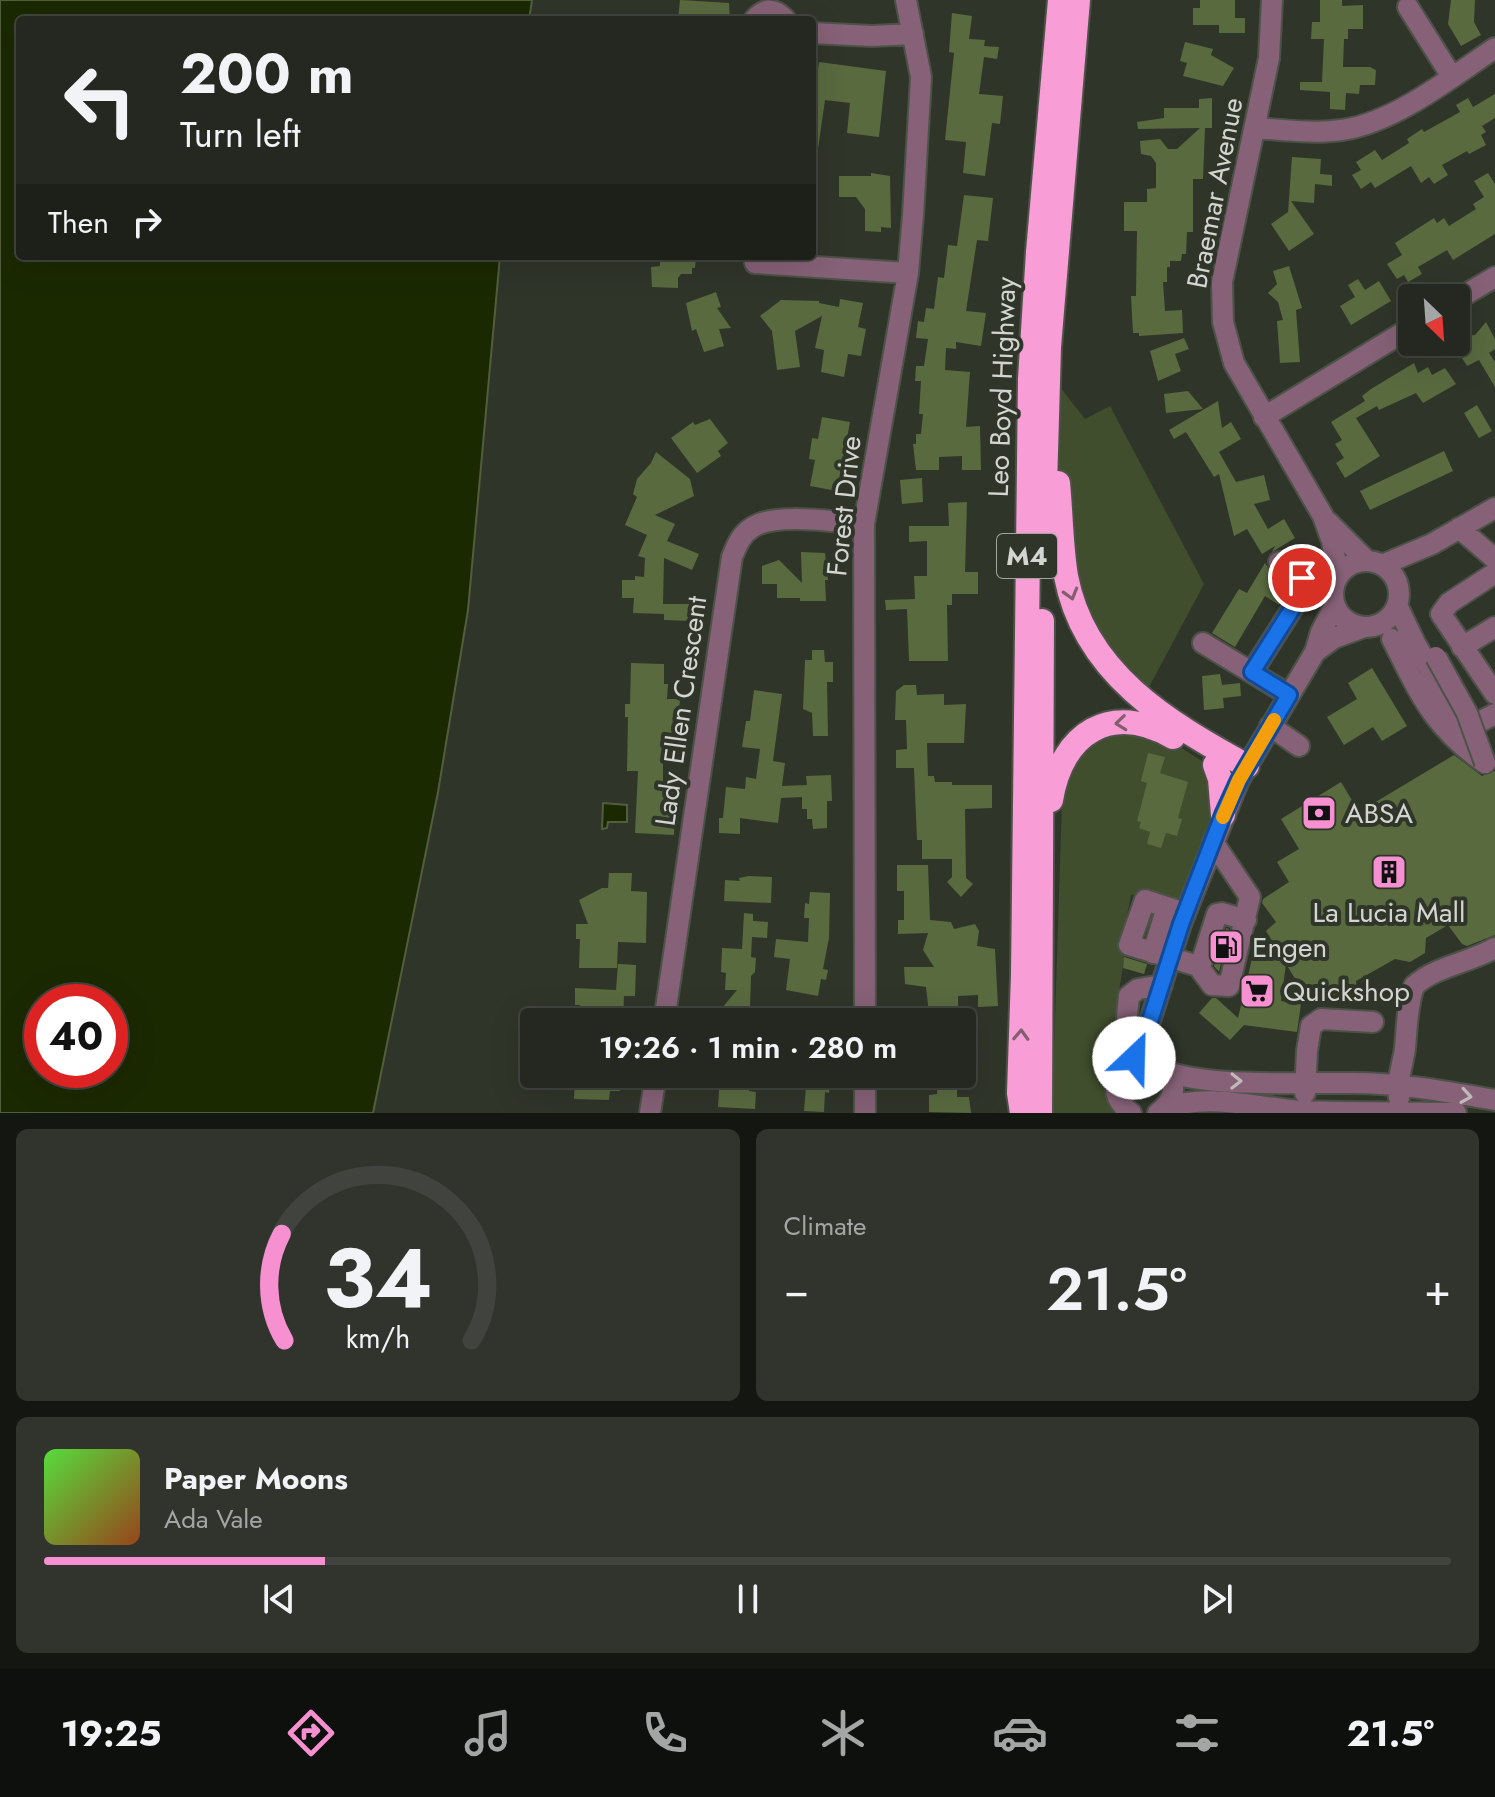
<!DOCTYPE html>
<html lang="en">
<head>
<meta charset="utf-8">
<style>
	body { margin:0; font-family:Jost,sans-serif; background:#30342d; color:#f1f3f6; height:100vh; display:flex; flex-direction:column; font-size:30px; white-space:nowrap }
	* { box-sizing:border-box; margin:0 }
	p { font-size:26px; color:#a3a6a5 }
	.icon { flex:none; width:44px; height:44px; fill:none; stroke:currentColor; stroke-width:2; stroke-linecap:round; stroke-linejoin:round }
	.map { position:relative; height:1113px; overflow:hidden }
	.sheet { display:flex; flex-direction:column; gap:16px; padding:16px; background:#141612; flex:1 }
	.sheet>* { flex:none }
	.top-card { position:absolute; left:16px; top:16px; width:800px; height:244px; border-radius:8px; box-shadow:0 8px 32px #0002,0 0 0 2px #41443e; background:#242820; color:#f1f3f6; overflow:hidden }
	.needle { width:52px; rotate:155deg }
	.fabs { position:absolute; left:1398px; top:284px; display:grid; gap:16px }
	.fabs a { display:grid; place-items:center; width:72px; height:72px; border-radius:8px; background:#242820; box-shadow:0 8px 32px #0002,0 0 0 2px #41443e; font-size:40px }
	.speed { position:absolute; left:24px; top:984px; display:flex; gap:16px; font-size:40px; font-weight:700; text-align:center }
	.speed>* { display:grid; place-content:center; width:104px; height:104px; border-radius:50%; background:#242820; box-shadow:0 8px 32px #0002,0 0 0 2px #41443e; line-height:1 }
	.speed .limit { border:12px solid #d22; background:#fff; color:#111 }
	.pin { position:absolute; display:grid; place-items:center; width:68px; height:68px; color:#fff; margin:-34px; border:4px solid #fff; border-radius:50%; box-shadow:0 2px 8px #0007 }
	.me { position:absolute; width:88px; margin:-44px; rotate:24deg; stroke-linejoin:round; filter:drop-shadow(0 0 6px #0008) }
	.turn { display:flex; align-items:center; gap:28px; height:168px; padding:0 32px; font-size:36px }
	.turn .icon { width:104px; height:104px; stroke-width:2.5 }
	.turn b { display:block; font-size:56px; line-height:68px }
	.then { display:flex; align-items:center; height:76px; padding:0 32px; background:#0003; gap:16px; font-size:30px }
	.big { font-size:60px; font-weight:600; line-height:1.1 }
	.sheet .widget { flex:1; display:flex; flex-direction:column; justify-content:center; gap:12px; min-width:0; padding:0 28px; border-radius:12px; background:#30342d }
	.sheet .dial { align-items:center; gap:0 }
	.dial svg { height:208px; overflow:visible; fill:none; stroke:#41443e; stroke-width:7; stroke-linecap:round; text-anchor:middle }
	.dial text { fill:#f1f3f6; stroke:none }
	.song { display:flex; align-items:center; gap:24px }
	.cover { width:96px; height:96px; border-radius:12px; background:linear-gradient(135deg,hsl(110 70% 55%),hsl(20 70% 35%)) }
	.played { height:8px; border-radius:4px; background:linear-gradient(90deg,#f690d0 20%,#41443e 20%) }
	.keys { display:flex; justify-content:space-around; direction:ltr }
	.heat { display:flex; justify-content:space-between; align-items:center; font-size:44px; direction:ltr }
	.sheet .tiles { flex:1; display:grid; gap:16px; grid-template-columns:1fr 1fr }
	.widget:last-child { grid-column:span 2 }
	.trip { position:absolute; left:520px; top:1008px; width:456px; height:80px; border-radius:8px; background:#242820; box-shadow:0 8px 32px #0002,0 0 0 2px #41443e; font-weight:600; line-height:80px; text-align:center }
	.tab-bar { display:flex; height:128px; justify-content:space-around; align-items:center; background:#0e100d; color:#a3a6a5 }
	.tab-bar .icon { width:56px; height:56px }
	.tab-bar .active { color:#f690d0 }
	.tab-bar b { font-size:36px; color:#f1f3f6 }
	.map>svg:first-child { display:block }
</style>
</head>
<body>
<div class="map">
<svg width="1495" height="1113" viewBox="0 0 1495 1113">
	<rect width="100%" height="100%" fill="#30352a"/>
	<path fill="#404e2d" d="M1056,382L1085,419L1110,406L1204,584L1142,700L1114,675L1057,534Z
		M1099,728L1158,733L1230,779L1179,902L1143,893L1131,895L1124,930L1126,946L1119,991L1124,1056L1114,1113H1052L1063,771Z"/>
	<path fill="#1b2900" stroke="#525d3e" stroke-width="2" fill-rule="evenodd" d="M0,0H532L529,20H20V256H500L468,610L438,792L373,1113H0ZM42,1002H110V1070H42Z
		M603,803L627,805V822H608L607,828L602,829Z"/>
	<path fill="#596a3f" d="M680,0L729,3L730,20H678Z
		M1200,0H1235V18H1245V33H1219V25H1193V8H1200Z
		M1320,0H1342V6L1363,5V29H1348V39H1344L1343,67H1370L1376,70L1375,85H1360L1359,94L1346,93L1345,110L1330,109V92L1300,90V82H1322L1324,39H1311L1312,22H1320Z
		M1451,0H1475L1474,22L1481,35L1461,46L1448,24Z
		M952,13L972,16L969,39L985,40L984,46L999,47L997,59L984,57L979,94L1003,96L1000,124L992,123L985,176L963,173L966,142L945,140L954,53L949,52Z
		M1185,42L1213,49L1211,55L1234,68L1223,86L1183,76L1187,63L1180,61Z
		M819,62L886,71L879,137L847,133L850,103L825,100L818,149L812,148V91L815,92Z
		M1495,94V118L1482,126L1486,132L1481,135L1486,145L1469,154L1467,151L1442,165L1448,175L1434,184L1429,177L1421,183L1411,166L1375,188L1371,182L1361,189L1352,175L1361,170L1356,162L1375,150L1382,160L1409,143L1407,139L1422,129L1424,132L1460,112L1456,105L1468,98L1473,107Z
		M1212,98V128H1205L1203,179H1193V232H1187L1186,254H1182L1181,261H1170V267H1167V282H1163L1165,311L1182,310L1183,333L1139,336V333H1133L1131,296H1136L1137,231H1124V202H1147V189L1156,188V163L1151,156L1141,154L1140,141L1160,139L1168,149H1177L1200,128L1138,129L1137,122L1164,118V108H1199V99Z
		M1292,157L1321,159L1320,174L1332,175V186L1315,184L1314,203L1291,201L1314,234L1289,251L1271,224L1288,212Z
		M871,173L890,176L891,228L881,227V232L865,231V209L856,197H839V176H871Z
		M1488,173L1495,184V234L1453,260L1447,250L1418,267L1422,274L1408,282L1404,275L1397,279L1387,264L1402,255L1395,243L1434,218L1437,223L1444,218L1449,226L1476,209L1473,204L1484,197L1474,181Z
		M964,195L993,198L988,241L977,240L966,311L986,313L981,346L956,342V349L946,348L945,370L970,372L966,427L980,426L981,470H962V456L939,457V470H916L913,444H916V434H921L923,414H919L921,381H915L916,366H924L928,339L916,338L918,321L924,322L926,308L934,309L938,277L944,278L948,245L957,246Z
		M660,256H696L695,268H692V274H681L678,278V288L652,287L651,267L660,266Z
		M1289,266L1302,308L1296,310L1300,362L1280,363L1277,321L1283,320L1278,302L1268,293L1277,284L1273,271Z
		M1358,279L1365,290L1379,281L1391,301L1351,325L1340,306L1355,297L1348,285Z
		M716,292L721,307L717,308L731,328L719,329L724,346L704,352L696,329L692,331L686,303Z
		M840,299L863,303L858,327L866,329L861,356L848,354L844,377L821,372L824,350L815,348L822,316L795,331L800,367L777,370L772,331L760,316L781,300L819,301V303L839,307Z
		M1486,322L1495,339V349L1489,353L1495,362V387L1479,360L1467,366L1452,342H1456V337L1475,335Z
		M1184,338L1189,349L1175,354L1181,371L1158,381L1150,351Z
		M1414,363L1418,373L1428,367L1432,375L1445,368L1456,384L1423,403L1416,393L1379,410L1377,406L1356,418L1380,456L1345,478L1336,463L1344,458L1335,444L1342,440L1331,422L1365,401L1362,396L1371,389Z
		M1188,391L1203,409L1166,413L1164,394Z
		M1218,401L1222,428L1231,422L1241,439L1219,452L1236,482L1264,475L1270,500L1254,504L1268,529L1284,519L1295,538L1272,552L1275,546L1262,554L1247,529L1234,536L1219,474L1214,477L1186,432L1174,439L1169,430Z
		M1477,405L1492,431L1479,438L1464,413Z
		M822,417L850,422L837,491L810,486L815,460L809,459L812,438L818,439Z
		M710,419L728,443L718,451L721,456L697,473L671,438L693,422L695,425Z
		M1444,451L1453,471L1370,510L1360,491Z
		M656,452L690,479L694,496L655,515L675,524L667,541L699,554L692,570L664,558L663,604H693L692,621L664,620V614L633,613L634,598H622V580H635V576L644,577L645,558L638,556L647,535L625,525L637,497L633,494L637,479L651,463Z
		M922,478L923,502L902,504L900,480Z
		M967,502L965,572H978V594H952V605H947L948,661H909L907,609L886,610L885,600L915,599L914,576H927V541L909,542V526H949L948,503Z
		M801,552L825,553L828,580H825L826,601H800V598H777V584H762V566L779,560L802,583Z
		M1265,563L1272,573L1291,586L1279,605L1265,596L1235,647L1212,633L1239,589L1247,593Z
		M812,650H824L825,662H833V682H827L828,736H813L812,713L803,709L805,660H812Z
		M631,663L664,664V684H668L667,699H680L679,714H673L672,738H668L667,760H663V784L675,785L674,835L635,833L638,771H627L628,717H625V704H630Z
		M1372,668L1407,726L1382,741L1373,727L1344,745L1327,717L1357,699L1348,683Z
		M1220,674L1222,685L1240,683L1241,696L1223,698L1224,708L1204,710L1202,676Z
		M904,685H916L917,695L944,694V705L966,704L964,743H927L928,776H934L935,782H952V785H992V808L965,809L966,878L973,884L961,897L947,882L952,877V859H922V840H917L914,768H896V750L907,749L906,720H895L896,691Z
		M754,690L782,694L773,761L785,763L782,786L807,785L806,776L831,775L832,801H827V828L813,829L812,819H807V809H802V797L781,798L778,823L740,818V834L719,833V818H723L726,787L745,789L746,777L756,779L760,749L742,747L746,721H750Z
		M1148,753L1165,757L1160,773L1188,782L1178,818L1182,819L1177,836L1166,833L1161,848L1147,844L1150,832L1139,828L1141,822L1137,821L1147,783L1141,781Z
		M1454,755L1482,776L1495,771V935L1467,946L1462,944L1448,925L1426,938L1425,953L1410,962L1395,959L1356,981L1357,994L1340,1004L1307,998L1286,964L1281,1001L1301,1004L1297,1032L1244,1025L1230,1040L1199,1013L1212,998H1216L1238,1018L1254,950L1282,957L1266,931L1276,922L1262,903L1263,899L1289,882L1277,862L1299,849L1281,819L1341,782L1359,812Z
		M897,865H928L930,920L951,922L954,929L975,924L979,931L977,946L995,949L998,1006L978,1007V995L958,996V1022H930L926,987L905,984L904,967H934L923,950L928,933L898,934V920H904V891H897Z
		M609,873H632L631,891L647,892L646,943L618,942L617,968H579L580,939H576V924H588L579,900L602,888H608Z
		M749,876L772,877L771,903L724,901L725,880L740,881L739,878Z
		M810,892L830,893L829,938L823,969L828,970L826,980L821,979L818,996L786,990L790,959L774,957L776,939L808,942L809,918H804L805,903L809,904Z
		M744,913L753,914V921L768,922L767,938L752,937L751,957L756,958L755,972L751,976L750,1007L753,1008V1022H727L722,1016V1008L737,990H725L726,973L721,972L722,948L742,949Z
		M1226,928L1229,929L1219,972L1214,966Z
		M1124,957L1147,964L1144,974L1123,968Z
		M618,964L636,965L635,996H624L623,1022H579L580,1005H575V988L616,990Z
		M787,1008V1012L814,1014V1022H774L772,1010Z
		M575,1074L621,1075L620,1091H610L609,1100L574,1099Z
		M720,1074H751L749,1091L756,1092L755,1109L718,1107Z
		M807,1074H831L829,1093L825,1092L824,1112L804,1111Z
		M938,1074H957V1097H969L971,1113L929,1112V1095L937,1094Z"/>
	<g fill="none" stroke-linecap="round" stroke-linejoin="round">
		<defs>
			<path id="minor" d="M1272,0L1269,58L1222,282L1223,322L1234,363L1323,516L1332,541L1338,576
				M1408,7L1452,77
				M754,20C765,7 775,8 786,20
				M812,33L872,36L913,34
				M1255,128C1284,130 1314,134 1342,130C1394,123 1452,77 1495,48
				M755,263L908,273
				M1456,300L1495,277
				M1264,417L1412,327
				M1328,522L1367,561
				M1459,528L1495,559
				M1333 594a33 33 0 1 1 66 0a33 33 0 1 1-66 0Z
				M1382,565L1432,544L1495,508
				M1495,573L1449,603L1441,614L1495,694
				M1397,605L1415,643L1443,691
				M1392,639C1420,694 1433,727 1485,763
				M1203,643L1289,695
				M1462,647L1495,627
				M1315,652L1334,638L1364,627
				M1252,672L1306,587L1302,578L1279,562
				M1427,681L1468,734
				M1270,726L1299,746
				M1466,729L1495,714
				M1185,913L1145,900L1129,945L1198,966L1212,985L1229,986L1250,897L1213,842
				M1153,953L1167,907
				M1200,967L1217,914L1222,913L1246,920
				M664,1022L732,557C737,545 741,534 753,527C776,512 836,522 864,524
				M865,1022L864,524L908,273L913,215L921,77L906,0
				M1134,1058L1127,1016L1129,996L1138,989L1162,985
				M1130,1064L1149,1024L1181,924L1239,780L1315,652L1321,632L1335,605
				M1167,1072C1219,1088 1298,1082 1353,1083C1400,1083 1449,1092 1495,1100
				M1305,1093L1307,1051L1311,1026L1321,1019L1373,1022
				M1399,1098C1396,1080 1403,1065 1405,1048C1407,1027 1407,1006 1414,986C1436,966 1469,963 1495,948
				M1163,1109C1209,1092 1255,1108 1302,1111C1353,1113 1405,1112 1456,1113
				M650,1113L656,1074
				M865,1113V1074
				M1131,1113C1122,1106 1115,1098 1116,1086C1121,1033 1207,1075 1158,1113"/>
			<path id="highway" d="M1058,483C1061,514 1061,545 1066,576C1084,673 1167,722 1247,766
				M1043,556L1049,347L1078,0
				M1215,765L1220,779L1223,815
				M1051,800C1062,732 1111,702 1173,737
				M1022,1113L1019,1093L1023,975L1030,379L1038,252L1060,0
				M1040,1113L1042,621"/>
		</defs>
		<use href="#minor" stroke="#4d5248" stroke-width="24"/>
		<use href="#highway" stroke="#4d5248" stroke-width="28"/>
		<use href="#minor" stroke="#866177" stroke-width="20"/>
		<use href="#highway" stroke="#f89dd5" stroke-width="24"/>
		<defs>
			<path id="minor-bridge" d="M1436,657L1467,713L1485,763"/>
		</defs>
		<use href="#minor-bridge" stroke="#4d5248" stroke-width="24" stroke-linecap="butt"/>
		<use href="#minor-bridge" stroke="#866177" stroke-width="20"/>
	</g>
	<defs><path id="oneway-chevron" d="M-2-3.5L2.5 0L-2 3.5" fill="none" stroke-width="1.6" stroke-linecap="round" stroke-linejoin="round" transform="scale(2)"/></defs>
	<g stroke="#805f6e">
		<use href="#oneway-chevron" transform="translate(1071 594) rotate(74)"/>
		<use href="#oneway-chevron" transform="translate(1121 723) rotate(174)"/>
		<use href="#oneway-chevron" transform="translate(1021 1035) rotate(-88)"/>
	</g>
	<g stroke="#c0b9ba">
		<use href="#oneway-chevron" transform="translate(1236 1081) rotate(1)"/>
		<use href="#oneway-chevron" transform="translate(1466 1096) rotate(9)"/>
	</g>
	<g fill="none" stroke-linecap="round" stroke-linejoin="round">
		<defs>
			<path id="route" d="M1134,1058L1149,1024L1181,924L1223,815L1239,780L1289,695L1252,672L1304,590L1305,584L1302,578"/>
		</defs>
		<use href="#route" stroke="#114b97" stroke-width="20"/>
		<use href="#route" stroke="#1a73e8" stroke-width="14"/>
		<path stroke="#f59e0b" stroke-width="14" d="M1223,817L1239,780L1274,720"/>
	</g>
	<defs>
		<symbol id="bank-square" viewBox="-11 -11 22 22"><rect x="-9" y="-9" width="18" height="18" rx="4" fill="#f690d0" stroke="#30352a"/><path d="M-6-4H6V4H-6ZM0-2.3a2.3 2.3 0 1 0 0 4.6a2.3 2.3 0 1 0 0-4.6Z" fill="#111"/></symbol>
		<symbol id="building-square" viewBox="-11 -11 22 22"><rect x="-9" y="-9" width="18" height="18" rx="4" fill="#f690d0" stroke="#30352a"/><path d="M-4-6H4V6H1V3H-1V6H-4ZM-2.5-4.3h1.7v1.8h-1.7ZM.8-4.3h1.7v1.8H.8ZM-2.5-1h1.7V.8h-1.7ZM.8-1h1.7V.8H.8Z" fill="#111"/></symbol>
		<symbol id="fuel-square" viewBox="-11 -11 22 22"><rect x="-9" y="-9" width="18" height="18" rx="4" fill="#f690d0" stroke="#30352a"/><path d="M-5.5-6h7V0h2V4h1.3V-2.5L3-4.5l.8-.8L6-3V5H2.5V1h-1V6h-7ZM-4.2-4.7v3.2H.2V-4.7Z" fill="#111"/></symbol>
		<symbol id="supermarket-square" viewBox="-11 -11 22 22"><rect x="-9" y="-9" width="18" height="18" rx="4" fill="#f690d0" stroke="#30352a"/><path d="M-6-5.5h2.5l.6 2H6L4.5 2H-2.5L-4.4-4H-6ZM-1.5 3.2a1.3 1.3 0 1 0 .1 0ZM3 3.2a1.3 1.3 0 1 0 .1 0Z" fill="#111"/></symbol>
	</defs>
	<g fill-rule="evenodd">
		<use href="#bank-square" x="1299" y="793" width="40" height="40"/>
		<use href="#building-square" x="1369" y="852" width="40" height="40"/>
		<use href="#fuel-square" x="1206" y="927" width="40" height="40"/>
		<use href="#supermarket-square" x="1237" y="971" width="40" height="40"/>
	</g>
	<g text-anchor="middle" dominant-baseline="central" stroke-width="8" stroke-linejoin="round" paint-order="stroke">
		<rect fill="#30352a" stroke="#a2a69e" stroke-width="2" x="997" y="534" width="60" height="44" rx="6"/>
		<g font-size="26" font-weight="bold" fill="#d3d6d0">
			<text x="1027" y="556">M4</text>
		</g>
		<g font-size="28" fill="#d3d6d0" stroke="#30352a">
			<text transform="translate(1215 193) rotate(-79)">Braemar Avenue</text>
			<text transform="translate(1002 387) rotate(-88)">Leo Boyd Highway</text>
			<text transform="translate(844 506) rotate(-84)">Forest Drive</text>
			<text transform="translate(681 711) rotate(-82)">Lady Ellen Crescent</text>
		</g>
		<g font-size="28" fill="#d3d6d0" stroke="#30352a" text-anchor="start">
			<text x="1345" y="813">ABSA</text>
			<text x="1389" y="912" text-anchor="middle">La Lucia Mall</text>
			<text x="1252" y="947">Engen</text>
			<text x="1283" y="991">Quickshop</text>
		</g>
	</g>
</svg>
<div class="fabs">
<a><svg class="needle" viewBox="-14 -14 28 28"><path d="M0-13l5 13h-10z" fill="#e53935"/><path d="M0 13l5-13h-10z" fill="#a3a6a5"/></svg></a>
</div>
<div class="speed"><div class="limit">40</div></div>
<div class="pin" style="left:1302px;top:578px;background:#d93025"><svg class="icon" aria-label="arrive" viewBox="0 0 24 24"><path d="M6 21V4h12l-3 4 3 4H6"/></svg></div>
<svg class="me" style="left:1134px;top:1058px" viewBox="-20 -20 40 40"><circle r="19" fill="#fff"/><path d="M0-13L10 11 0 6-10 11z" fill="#1a73e8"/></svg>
<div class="trip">19:26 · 1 min · 280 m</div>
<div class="top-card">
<div class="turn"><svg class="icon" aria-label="left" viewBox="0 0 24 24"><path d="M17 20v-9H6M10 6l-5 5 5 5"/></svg><div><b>200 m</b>Turn left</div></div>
<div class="then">Then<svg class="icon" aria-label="right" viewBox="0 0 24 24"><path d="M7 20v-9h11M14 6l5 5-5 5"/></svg></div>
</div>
</div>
<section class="sheet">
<div class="tiles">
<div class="widget dial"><svg viewBox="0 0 100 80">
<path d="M14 69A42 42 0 1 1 86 69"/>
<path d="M14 69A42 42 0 0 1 13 28" stroke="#f690d0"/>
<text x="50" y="56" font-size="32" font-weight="700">34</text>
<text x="50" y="72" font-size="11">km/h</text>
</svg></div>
<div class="widget"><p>Climate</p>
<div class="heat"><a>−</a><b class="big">21.5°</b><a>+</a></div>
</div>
<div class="widget">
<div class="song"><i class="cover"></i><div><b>Paper Moons</b><p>Ada Vale</p></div></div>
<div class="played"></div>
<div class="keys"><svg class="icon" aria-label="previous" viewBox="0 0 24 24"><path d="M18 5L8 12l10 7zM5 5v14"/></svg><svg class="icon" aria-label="pause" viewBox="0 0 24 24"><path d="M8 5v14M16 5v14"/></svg><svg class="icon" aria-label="next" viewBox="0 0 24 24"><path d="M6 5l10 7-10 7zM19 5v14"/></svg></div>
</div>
</div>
</section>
<nav class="tab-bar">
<b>19:25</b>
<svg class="icon active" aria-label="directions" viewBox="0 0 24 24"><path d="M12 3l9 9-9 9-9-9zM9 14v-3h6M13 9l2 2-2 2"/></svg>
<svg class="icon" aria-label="music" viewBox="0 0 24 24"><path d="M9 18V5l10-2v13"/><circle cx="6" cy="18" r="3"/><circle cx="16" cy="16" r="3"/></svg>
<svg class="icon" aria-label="phone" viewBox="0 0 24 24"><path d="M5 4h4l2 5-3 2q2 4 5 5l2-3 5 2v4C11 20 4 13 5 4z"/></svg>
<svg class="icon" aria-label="climate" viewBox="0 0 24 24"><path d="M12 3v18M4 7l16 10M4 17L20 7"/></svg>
<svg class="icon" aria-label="car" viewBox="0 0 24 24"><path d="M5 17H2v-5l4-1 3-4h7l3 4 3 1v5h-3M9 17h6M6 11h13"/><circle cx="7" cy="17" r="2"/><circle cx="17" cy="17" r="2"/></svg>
<svg class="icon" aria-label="filters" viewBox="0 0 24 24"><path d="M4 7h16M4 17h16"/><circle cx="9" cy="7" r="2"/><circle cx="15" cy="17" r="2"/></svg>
<b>21.5°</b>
</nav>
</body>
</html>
